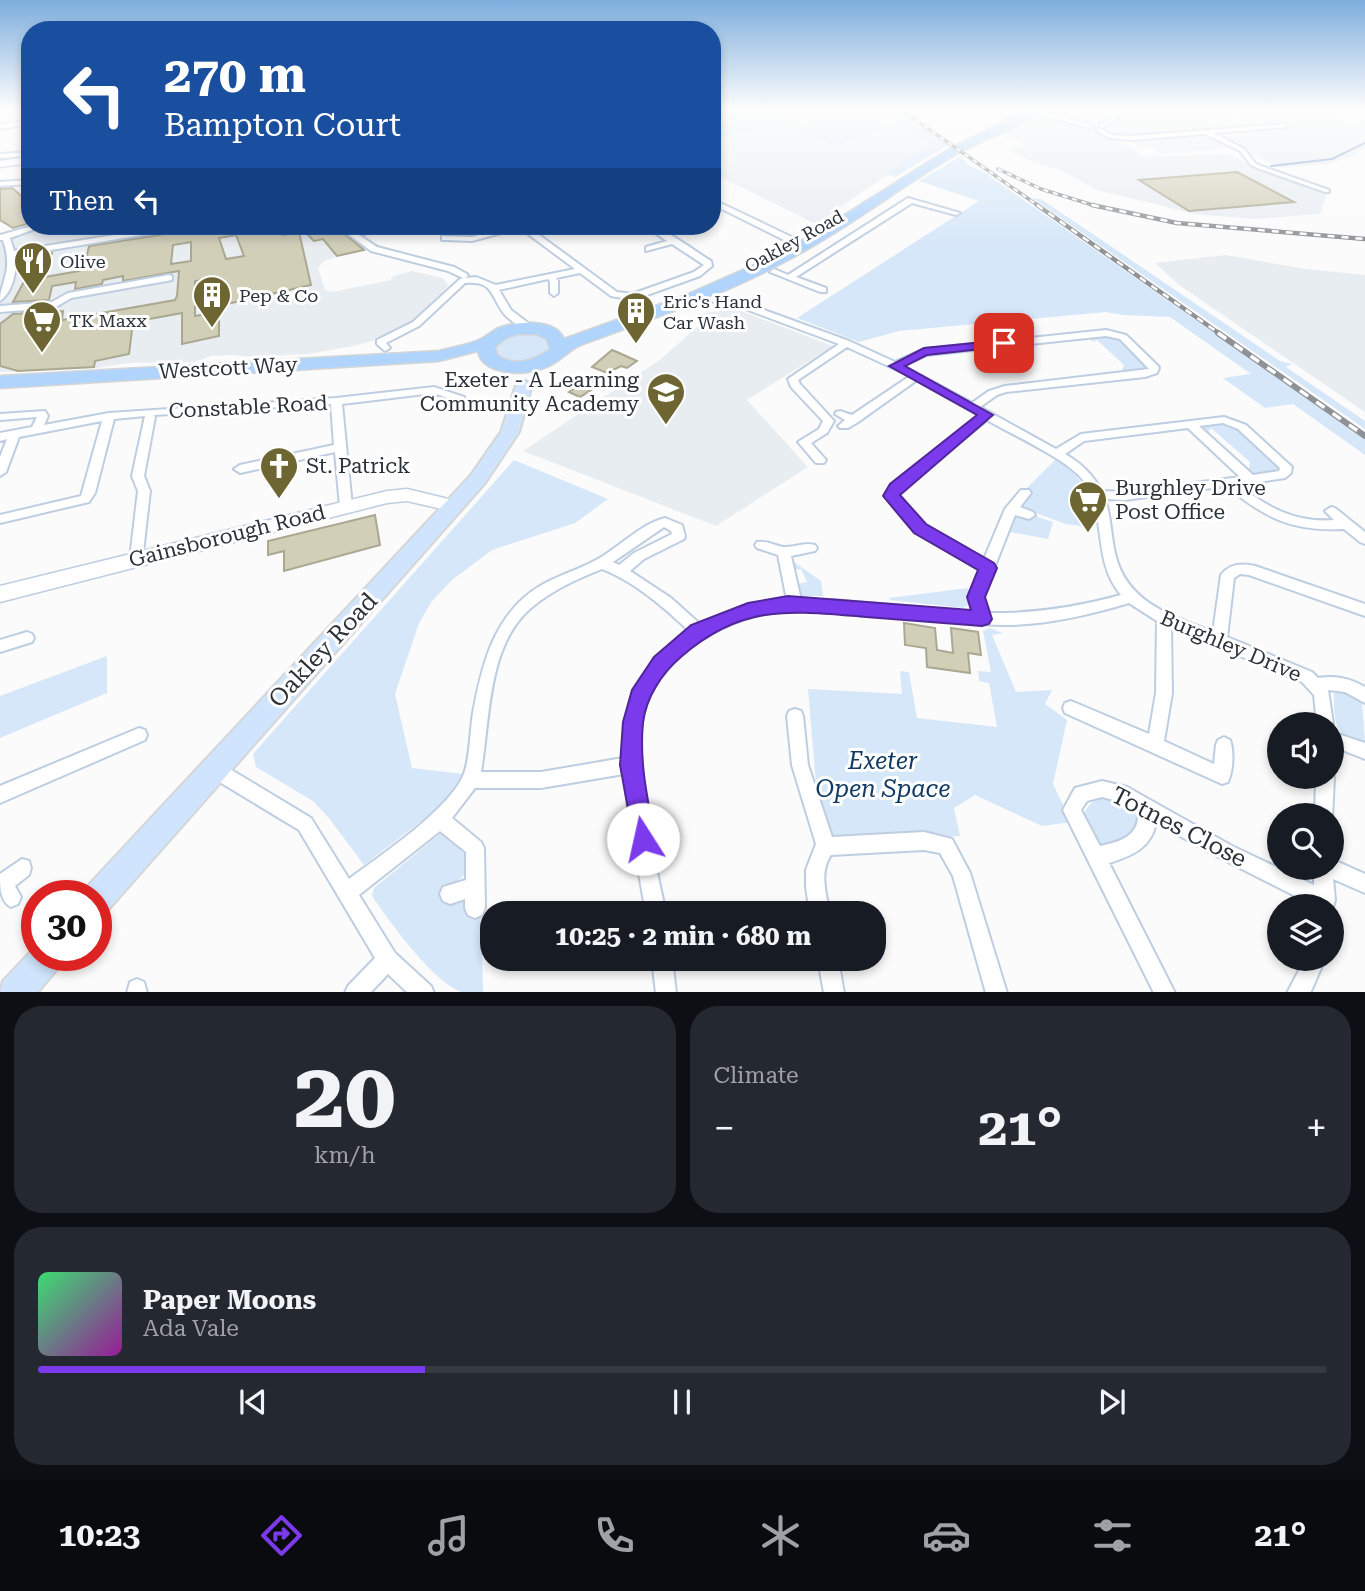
<!DOCTYPE html>
<html lang="en">
<head>
<meta charset="utf-8">
<style>
	body { margin:0; font-family:"Roboto Serif",serif; background:#242831; color:#f1f3f6; height:100vh; display:flex; flex-direction:column; font-size:26px; white-space:nowrap }
	* { box-sizing:border-box; margin:0 }
	p { font-size:23px; color:#9ea1a6 }
	.icon { flex:none; width:38px; height:38px; fill:none; stroke:currentColor; stroke-width:2; stroke-linecap:round; stroke-linejoin:round }
	.map { position:relative; height:992px; overflow:hidden }
	.details { display:flex; flex-direction:column; gap:14px; padding:14px; background:#0d0f14; flex:1 }
	.details>* { flex:none }
	.guide { position:absolute; left:21px; top:21px; width:700px; height:214px; border-radius:28px; box-shadow:0 4px 10px #0003; background:#1a4fa0; color:#fff; overflow:hidden }
	.buttons { position:absolute; left:1267px; top:712px; display:grid; gap:14px }
	.buttons a { display:grid; place-items:center; width:77px; height:77px; border-radius:50%; background:#171b24; box-shadow:0 4px 10px #0003; font-size:35px }
	.speed { position:absolute; left:21px; top:880px; display:flex; gap:14px; font-size:35px; font-weight:700; text-align:center }
	.speed>* { display:grid; place-content:center; width:91px; height:91px; border-radius:50%; background:#171b24; box-shadow:0 4px 10px #0003; line-height:1 }
	.speed .limit { border:10px solid #d22; background:#fff; color:#111 }
	.pin { position:absolute; display:grid; place-items:center; width:60px; height:60px; color:#fff; margin:-30px; border-radius:14px; box-shadow:0 4px 10px #0006 }
	.me { position:absolute; width:77px; margin:-38px; rotate:350deg; stroke-linejoin:round; filter:drop-shadow(0 0 5px #0008) }
	.turn { display:flex; align-items:center; gap:24px; height:147px; padding:0 28px; font-size:32px }
	.turn .icon { width:91px; height:91px; stroke-width:2.5 }
	.turn b { display:block; font-size:49px; line-height:60px }
	.then { display:flex; align-items:center; height:66px; padding:0 28px; background:#0003; gap:14px; font-size:26px }
	.big { font-size:52px; font-weight:700; line-height:1.1 }
	.details .card { flex:1; display:flex; flex-direction:column; justify-content:center; gap:10px; min-width:0; padding:0 24px; border-radius:28px; background:#242831 }
	.details .dial { align-items:center; gap:0 }
	.dial b { font-size:91px; line-height:1 }
	.song { display:flex; align-items:center; gap:21px }
	.cover { width:84px; height:84px; border-radius:10px; background:linear-gradient(135deg,hsl(140 70% 55%),hsl(300 70% 35%)) }
	.played { height:7px; border-radius:4px; background:linear-gradient(90deg,#7c3aed 30%,#363941 30%) }
	.keys { display:flex; justify-content:space-around; direction:ltr }
	.heat { display:flex; justify-content:space-between; align-items:center; font-size:38px; direction:ltr }
	.details .tiles { flex:1; display:grid; gap:14px; grid-template-columns:1fr 1fr }
	.card:last-child { grid-column:span 2 }
	.trip { position:absolute; left:480px; top:901px; width:406px; height:70px; border-radius:28px; background:#171b24; box-shadow:0 4px 10px #0003; font-weight:700; line-height:70px; text-align:center }
	.dock { display:flex; height:112px; justify-content:space-around; align-items:center; background:#090b0e; color:#9ea1a6 }
	.dock .icon { width:49px; height:49px }
	.dock .selected { color:#7c3aed }
	.dock b { font-size:32px; color:#f1f3f6 }
	.map>svg:first-child { display:block }
</style>
</head>
<body>
<div class="map">
<svg width="1365" height="993" viewBox="0 0 1365 993">
	<rect width="100%" height="100%" fill="#fbfbfb"/>
	<path fill="#e8edf2" d="M841,108H881L932,144L816,224L712,173V140Z
		M1049,108H1207L1231,119L1309,114L1354,121L1365,119V147L1356,155L1327,164L1281,168L1236,148L1164,154L1150,147H1141L1121,136L1083,127L1124,144L1146,157L1228,153L1255,168L1327,193L1320,214L1255,219L1195,214L1097,190L1060,170L1034,163L1009,150L1026,144L998,134L1024,123Z
		M45,226H344L367,247L324,261L318,268L325,290L332,292L391,280L393,276L412,271L443,278L448,286L409,326L382,338L354,346L307,354L254,357L232,355L211,356L194,362L128,363L97,368L0,372V240L18,237Z
		M1226,255L1306,269L1365,275V412L1179,285L1155,263Z
		M736,309L833,346L747,400L808,467L716,526L523,451L661,359L698,326L704,313Z"/>
	<path fill="#d6e7f9" d="M712,108H773L800,119L712,140Z
		M881,108H897L948,145L895,177L885,174L931,144Z
		M848,113L890,127L836,145L793,130Z
		M961,156L969,166L982,171L1365,438V455L1293,404L1265,408L1223,378L1251,374L1170,317L1123,315L1106,312L899,331L859,342L797,318L979,201L919,181Z
		M1032,198L1041,199L1280,361L1292,364L1286,367L1365,421V429Z
		M530,332L545,336L551,345C543,368 512,363 495,354V345L505,336Z
		M1104,335L1123,340L1148,368L1126,373L1122,370L1124,365L1097,340L1093,342L1088,337Z
		M1217,423L1239,429L1279,463L1280,469L1255,474L1249,469L1250,462L1211,428L1208,432L1201,425Z
		M514,460L608,499L575,523L492,550L452,580L432,601L419,623L395,694L412,768L463,774L442,805L364,865L329,818L313,801L256,767L253,754Z
		M1055,460C1089,479 1085,493 1093,528L1066,524L1033,512L1030,514L1021,507L1030,494L1024,491Z
		M1015,515L1030,519L1032,515L1053,522L1048,539L1010,532Z
		M791,560L821,581L823,596H802V600L796,584L807,582L801,569L792,570Z
		M968,588L970,604L963,608L890,600L889,598Z
		M990,628L1003,633L992,635L1016,692L1052,690L1045,704L1067,720L1053,784L1071,822L1042,826L975,795L954,808L960,836L851,842L834,838L816,784L808,689L902,694L900,671L909,672L917,718L997,727L989,683L979,681L978,671L991,672L983,631Z
		M107,656V693L0,738V696Z
		M1334,687H1341L1362,701L1365,742C1331,740 1334,714 1334,687Z
		M1101,797H1113L1137,807L1144,822L1126,842L1099,847C1086,826 1073,812 1101,797Z
		M442,832C466,850 485,875 443,886V902L460,898L469,907L481,910L483,992C477,992 467,993 461,992C431,980 390,922 372,896L374,888Z"/>
	<g fill="none" stroke-linecap="round" stroke-linejoin="round">
		<path stroke="#7ca2cc" stroke-width="2" d="M1271,166L1332,159L1365,143"/>
	</g>
	<path fill="#d2cfb8" stroke="#aba892" stroke-width="2" fill-rule="evenodd" d="M1237,172L1294,202L1189,211L1139,180Z
		M12,188L30,203V223L13,228L0,220V189Z
		M190,226H256L257,230L279,226L283,235L299,232L311,285L218,306L216,278L195,281V316L219,312V336L182,344V313L133,322L129,354L95,361L94,367L18,371L0,366V324L13,314L63,311L62,320L175,300L177,296L179,271L123,281V276L103,280L102,284L75,289L76,282L52,286L49,300L13,302L26,278L34,256L52,253L45,277L79,271L84,269L89,246L184,231ZM236,235L244,256L226,259L219,238ZM191,242V261L171,264L173,245Z
		M324,226H335L364,250L337,256L323,239L314,241L304,231Z
		M612,350L617,352L637,361L627,368L621,366L607,373L592,367Z
		M591,377L602,383L580,397L569,392Z
		M375,515L380,545L284,571V551L268,555V541Z
		M904,623L935,628L937,650L953,653L951,628L978,632L981,655L968,653L970,673L927,667L926,648L905,645Z"/>
	<g fill="none" stroke-linecap="round" stroke-linejoin="round">
		<defs>
			<path id="street" d="M1106,108H1112L1118,118L1104,127H1100V125L1112,117Z
				M1034,109L1092,125L1093,126L1090,128L1032,112Z
				M30,120V124L0,129V125Z
				M1285,124L1287,127L1214,133L1244,149L1255,163L1261,166L1329,190V192H1325L1257,168L1251,165L1240,151L1205,134L1132,140L1109,138L1096,130L1101,129L1112,135L1132,136Z
				M30,152V156L0,158V154Z
				M30,180V184L0,186V182Z
				M908,198L960,213L956,215L912,203L796,277L826,288V292H820L770,272L774,269L788,275Z
				M712,199L800,241L801,243L794,245L712,204Z
				M32,226H43L10,238L14,251L171,226H188L184,228L15,256C17,271 13,292 0,301C0,291 3,286 5,277C9,264 7,252 3,240H0V235Z
				M337,226H346L354,232L380,226H393L392,228L359,235L377,247L454,267L467,274L468,276L465,278L476,277L496,285L575,269L520,228L472,241L445,240H442V236L472,237L511,226H527L617,292L632,294L694,272L704,265L672,244L646,251V247L667,241L645,226C664,226 694,251 711,261L712,266L700,276L633,300L611,296L580,273L556,278L558,281V293L554,296L550,293V282L548,279L499,290L511,310L532,326V330L529,331C520,327 507,319 502,311C490,293 492,281 465,283L419,326L386,343L390,348L385,351L377,344V340L413,322L460,279L463,278L448,271L371,251Z
				M169,275L172,276V280L71,298L54,308L0,312V306L52,302L68,293Z
				M696,294L737,300L849,341L895,362L924,349L1106,330L1126,335L1158,366L1159,368L1157,373L1145,377L1006,392L997,395L980,407L1056,449L1081,434L1224,417L1246,425L1292,467L1291,473L1285,478L1239,485C1268,508 1296,523 1334,520L1325,511L1331,507L1335,508L1365,532V544L1360,542L1344,529C1293,532 1265,518 1226,486L1125,500L1105,499C1111,517 1111,536 1115,553C1126,603 1171,615 1213,632L1221,575C1229,564 1242,563 1255,566L1365,604V616L1249,575L1240,574L1234,578L1227,637L1312,672L1318,678C1335,675 1350,678 1365,687V703L1345,692L1328,690L1333,724L1332,727V724H1317L1314,695L1302,682L1171,627L1172,693L1164,741L1214,764L1216,745L1218,740L1224,737L1230,740C1234,751 1233,771 1228,782L1222,784L1065,713L1063,708L1065,703L1071,701L1149,734L1156,693L1157,621L1129,603C1089,615 1047,625 1005,625C924,625 830,596 752,617C729,623 710,634 690,647C666,664 646,690 641,720C631,781 654,853 666,914H646L629,816L624,774L541,788H475L452,818L481,842L484,848L485,908L482,915L475,918L468,915L465,908V899L450,904L443,901L440,894L443,887L466,880V852L440,831L359,895L395,953L431,986L434,993H408L388,974L370,993H345L348,986L375,958L299,830L208,775L206,769L208,763L214,761L220,763L311,818L349,879C381,855 447,811 463,776C470,762 470,730 473,713C482,664 494,614 540,586C558,575 579,570 598,559C621,546 639,525 665,518L682,525L685,536L684,539L644,559L630,571L671,598L701,625L751,606L787,600L778,555L757,548L755,545L757,542C768,540 776,547 786,547C796,547 805,542 815,545L817,548L815,551L791,556L801,600H833L973,612L969,598L980,570L915,531L886,496L892,485L979,415L917,380L858,422L848,428H840L838,426L845,420L835,414L836,412L840,411L852,415L910,376L847,347L798,380L800,384L834,421L827,433L811,443L826,460L824,463H816L798,442L819,429L823,421L791,387L788,379L839,344L732,304L693,299L692,297ZM1106,336L1120,339L1149,369L1005,386L989,391L972,403L903,366L926,355ZM987,420C1011,434 1066,459 1082,479C1108,511 1091,560 1121,595C1077,607 1033,614 987,613L983,598L985,591L1015,515L1029,519L1035,515L1033,512L1020,507L1031,493L1029,490H1021L1005,509L984,559L925,525L898,495L901,490ZM1223,423L1238,429L1280,468L1279,471L1253,475L1199,426ZM1188,428L1240,477L1125,492L1102,491C1092,474 1082,464 1065,454L1084,441ZM664,527L671,531L672,534L634,553L619,565L613,562ZM602,569C635,582 665,608 690,632C642,663 622,701 623,758L541,772H481C490,720 487,645 531,608C552,590 577,579 602,569Z
				M434,387L464,397L465,399L460,402L433,393L342,404L352,507L350,510L346,511L340,507L335,452L240,473L234,469L240,465L334,445L331,404L154,415L155,417L144,476L150,491L142,561H132L130,558L138,491L132,476L145,416L114,419L95,493L89,502L0,523V515L81,496L102,421L19,437L6,472L0,476V457L7,439L0,441V433L32,427L37,417L0,420V414L45,411L48,416L44,425L109,413L336,398Z
				M27,632L32,634L34,638L32,642L0,652V640Z
				M795,709L801,711L803,716L808,765L832,837L924,832L952,839L970,873L1007,993H986L953,876L940,853L924,850L831,855C819,872 826,894 830,914H810L806,887V870L816,844L792,765L787,716L789,711Z
				M139,728L145,730L147,735L145,740L0,803V786Z
				M1332,732L1365,743V759L1332,746Z
				M1332,773L1334,777L1332,819V816H1315L1316,777H1332Z
				M1102,781L1127,787L1232,846L1314,885V868H1332V860L1336,861L1365,874V893L1333,879L1335,900L1332,911V906H1315L1220,858L1156,823C1151,848 1132,856 1109,863L1175,993H1154L1063,810L1075,788ZM1102,797L1118,801L1138,812C1140,836 1120,842 1100,846L1081,810L1087,801Z
				M22,859L29,861L31,868L29,875L15,886L21,897L18,904L11,907C0,901 0,887 0,874Z
				M652,959H672L676,993H656Z
				M818,959H838L844,993H824Z
				M1305,959H1325L1312,989L1310,993H1287Z
				M137,979L144,982L147,993H127L130,982Z"/>
			<path id="secondary" d="M30,157V163L0,167V161Z
				M407,489L461,502L464,506L455,512L407,501L387,503L0,602V586L387,491Z"/>
			<path id="primary" d="M524,380L532,385L519,432L485,483L107,911L96,915V896H83L85,889L471,475L501,432L516,385Z
				M37,945V956H64L59,967L37,993H0L3,981Z"/>
			<path id="highway" d="M1031,108H1044C1020,130 983,138 955,155C897,189 844,231 784,262C720,297 651,319 583,344C572,348 566,355 556,362C539,373 515,376 495,369C486,366 480,361 478,351L439,361L0,388V376L439,351C452,347 469,345 481,339C487,336 492,331 499,328C517,321 555,318 564,339L686,295L772,257L819,231L949,149ZM518,334H536L547,339L550,349C534,361 514,367 497,355L495,347L506,338Z"/>
		</defs>
		<use href="#street" stroke="#becee0" stroke-width="4"/>
		<use href="#secondary" stroke="#becee0" stroke-width="3"/>
		<use href="#primary" stroke="#d4d6d7" stroke-width="4"/>
		<use href="#highway" stroke="#d4d6d7" stroke-width="3"/>
		<use href="#street" fill="#fff" fill-rule="evenodd"/>
		<use href="#secondary" fill="#fff" fill-rule="evenodd"/>
		<use href="#primary" fill="#d0e5fd" fill-rule="evenodd"/>
		<use href="#highway" fill="#b0d4fc" fill-rule="evenodd"/>
		<defs>
			<path id="rail-far2" d="M899,108L1040,207
				M998,169L1041,189L1099,207"/>
			<path id="rail-far1" d="M1037,205L1220,334
				M1092,205L1177,223L1365,239"/>
			<path id="rail" d="M1218,333L1365,436"/>
		</defs>
		<use href="#rail-far2" stroke="#8e9296" stroke-width="3.5"/>
		<use href="#rail-far1" stroke="#8e9296" stroke-width="4.5"/>
		<use href="#rail" stroke="#8e9296" stroke-width="6"/>
		<use href="#rail-far2" stroke="#fff" stroke-width="2" stroke-dasharray="5" stroke-linecap="butt"/>
		<use href="#rail-far1" stroke="#fff" stroke-width="2.5" stroke-dasharray="7" stroke-linecap="butt"/>
		<use href="#rail" stroke="#fff" stroke-width="3.5" stroke-dasharray="10" stroke-linecap="butt"/>
	</g>
	<linearGradient id="sky" x2="0" y2="1"><stop stop-color="#7daddd"/><stop offset="0.44" stop-color="#fdfdfd"/><stop offset="1" stop-color="#fdfdfd" stop-opacity="0"/></linearGradient>
	<rect width="1365" height="247" fill="url(#sky)"/>
	<path fill="#7c3aed" stroke="#51269a" stroke-width="2" d="M1004,340L1010,343L1008,346L927,355L905,366L993,415L900,495L926,524L994,563L997,568L985,597L992,619L989,624L982,626C943,623 905,620 866,617C791,611 743,603 682,656C662,673 646,697 643,723C639,763 648,800 655,839L652,847L643,851L635,847L620,765L623,722L632,690L654,657L691,625L748,603L788,596L971,610L967,597L978,570L914,533L883,496L890,484L977,415L889,366L924,348Z"/>
	<defs>
		<symbol id="restaurant-pin" viewBox="-11 -11 22 30"><path d="M0 17L-7.5 6A9.5 9.5 0 1 1 7.5 6Z" fill="#6d6632" stroke="#fff"/><path d="M-5-6h1v4h1v-4h1v4h1v-4h1v5L-1.5 .5V6h-2V.5L-5-1ZM5-6V6H3V1.5H1.5Q1.5-4 5-6Z" fill="#fff"/></symbol>
		<symbol id="building-pin" viewBox="-11 -11 22 30"><path d="M0 17L-7.5 6A9.5 9.5 0 1 1 7.5 6Z" fill="#6d6632" stroke="#fff"/><path d="M-4-6H4V6H1V3H-1V6H-4ZM-2.5-4.3h1.7v1.8h-1.7ZM.8-4.3h1.7v1.8H.8ZM-2.5-1h1.7V.8h-1.7ZM.8-1h1.7V.8H.8Z" fill="#fff"/></symbol>
		<symbol id="supermarket-pin" viewBox="-11 -11 22 30"><path d="M0 17L-7.5 6A9.5 9.5 0 1 1 7.5 6Z" fill="#6d6632" stroke="#fff"/><path d="M-6-5.5h2.5l.6 2H6L4.5 2H-2.5L-4.4-4H-6ZM-1.5 3.2a1.3 1.3 0 1 0 .1 0ZM3 3.2a1.3 1.3 0 1 0 .1 0Z" fill="#fff"/></symbol>
		<symbol id="school-pin" viewBox="-11 -11 22 30"><path d="M0 17L-7.5 6A9.5 9.5 0 1 1 7.5 6Z" fill="#6d6632" stroke="#fff"/><path d="M0-5L7-2L0 1L-7-2ZM-4 1L0 2.5L4 1V4Q0 6-4 4Z" fill="#fff"/></symbol>
		<symbol id="church-pin" viewBox="-11 -11 22 30"><path d="M0 17L-7.5 6A9.5 9.5 0 1 1 7.5 6Z" fill="#6d6632" stroke="#fff"/><path d="M-1.2-6h2.4v3.5h3.3v2.4h-3.3V6h-2.4V-.1h-3.3v-2.4h3.3Z" fill="#fff"/></symbol>
	</defs>
	<g fill-rule="evenodd">
		<use href="#restaurant-pin" x="11" y="239" width="44" height="60"/>
		<use href="#building-pin" x="190" y="273" width="44" height="60"/>
		<use href="#building-pin" x="614" y="289" width="44" height="60"/>
		<use href="#supermarket-pin" x="20" y="298" width="44" height="60"/>
		<use href="#school-pin" x="644" y="370" width="44" height="60"/>
		<use href="#church-pin" x="257" y="444" width="44" height="60"/>
		<use href="#supermarket-pin" x="1066" y="478" width="44" height="60"/>
	</g>
	<g text-anchor="middle" dominant-baseline="central" stroke-width="6" stroke-linejoin="round" paint-order="stroke">
		<g font-size="18" fill="#2a3138" stroke="#fff">
			<text transform="translate(794 241) rotate(-29)">Oakley Road</text>
		</g>
		<g font-size="18" fill="#2a3138" stroke="#fff" text-anchor="start">
			<text x="60" y="261">Olive</text>
			<text x="239" y="295">Pep &amp; Co</text>
			<text x="663" y="301">Eric's Hand<tspan x="663" dy="21">Car Wash</tspan></text>
			<text x="69" y="320">TK Maxx</text>
		</g>
		<g font-size="21" fill="#2a3138" stroke="#fff">
			<text transform="translate(228 368) rotate(-3)">Westcott Way</text>
			<text transform="translate(248 407) rotate(-3)">Constable Road</text>
			<text transform="translate(227 536) rotate(-14)">Gainsborough Road</text>
			<text transform="translate(1231 646) rotate(23)">Burghley Drive</text>
		</g>
		<g font-size="21" fill="#2a3138" stroke="#fff" text-anchor="start">
			<text x="639" y="380" text-anchor="end">Exeter - A Learning<tspan x="639" dy="24">Community Academy</tspan></text>
			<text x="306" y="466">St. Patrick</text>
			<text x="1115" y="488">Burghley Drive<tspan x="1115" dy="24">Post Office</tspan></text>
		</g>
		<g font-size="24" fill="#2a3138" stroke="#fff">
			<text transform="translate(323 650) rotate(-47)">Oakley Road</text>
			<text transform="translate(1179 827) rotate(27)">Totnes Close</text>
		</g>
		<g font-size="24" font-style="italic" fill="#113b63" stroke="#fff">
			<text x="883" y="761">Exeter<tspan x="883" dy="28">Open Space</tspan></text>
		</g>
	</g>
</svg>
<div class="buttons">
<a><svg class="icon" aria-label="sound" viewBox="0 0 24 24"><path d="M4 9h4l5-4v14l-5-4H4zM17 9q2 3 0 6"/></svg></a>
<a><svg class="icon" aria-label="search" viewBox="0 0 24 24"><circle cx="10" cy="10" r="6"/><path d="M15 15l6 6"/></svg></a>
<a><svg class="icon" aria-label="layers" viewBox="0 0 24 24"><path d="M12 4l9 5-9 5-9-5zM3 14l9 5 9-5"/></svg></a>
</div>
<div class="speed"><div class="limit">30</div></div>
<div class="pin" style="left:1004px;top:343px;background:#d93025"><svg class="icon" aria-label="arrive" viewBox="0 0 24 24"><path d="M6 21V4h12l-3 4 3 4H6"/></svg></div>
<svg class="me" style="left:643px;top:839px" viewBox="-20 -20 40 40"><circle r="19" fill="#fff"/><path d="M0-13L10 11 0 6-10 11z" fill="#7c3aed"/></svg>
<div class="trip">10:25 · 2 min · 680 m</div>
<div class="guide">
<div class="turn"><svg class="icon" aria-label="left" viewBox="0 0 24 24"><path d="M17 20v-9H6M10 6l-5 5 5 5"/></svg><div><b>270 m</b>Bampton Court</div></div>
<div class="then">Then<svg class="icon" aria-label="left" viewBox="0 0 24 24"><path d="M17 20v-9H6M10 6l-5 5 5 5"/></svg></div>
</div>
</div>
<section class="details">
<div class="tiles">
<div class="card dial"><b>20</b><p>km/h</p></div>
<div class="card"><p>Climate</p>
<div class="heat"><a>−</a><b class="big">21°</b><a>+</a></div>
</div>
<div class="card">
<div class="song"><i class="cover"></i><div><b>Paper Moons</b><p>Ada Vale</p></div></div>
<div class="played"></div>
<div class="keys"><svg class="icon" aria-label="previous" viewBox="0 0 24 24"><path d="M18 5L8 12l10 7zM5 5v14"/></svg><svg class="icon" aria-label="pause" viewBox="0 0 24 24"><path d="M8 5v14M16 5v14"/></svg><svg class="icon" aria-label="next" viewBox="0 0 24 24"><path d="M6 5l10 7-10 7zM19 5v14"/></svg></div>
</div>
</div>
</section>
<nav class="dock">
<b>10:23</b>
<svg class="icon selected" aria-label="directions" viewBox="0 0 24 24"><path d="M12 3l9 9-9 9-9-9zM9 14v-3h6M13 9l2 2-2 2"/></svg>
<svg class="icon" aria-label="music" viewBox="0 0 24 24"><path d="M9 18V5l10-2v13"/><circle cx="6" cy="18" r="3"/><circle cx="16" cy="16" r="3"/></svg>
<svg class="icon" aria-label="phone" viewBox="0 0 24 24"><path d="M5 4h4l2 5-3 2q2 4 5 5l2-3 5 2v4C11 20 4 13 5 4z"/></svg>
<svg class="icon" aria-label="climate" viewBox="0 0 24 24"><path d="M12 3v18M4 7l16 10M4 17L20 7"/></svg>
<svg class="icon" aria-label="car" viewBox="0 0 24 24"><path d="M5 17H2v-5l4-1 3-4h7l3 4 3 1v5h-3M9 17h6M6 11h13"/><circle cx="7" cy="17" r="2"/><circle cx="17" cy="17" r="2"/></svg>
<svg class="icon" aria-label="filters" viewBox="0 0 24 24"><path d="M4 7h16M4 17h16"/><circle cx="9" cy="7" r="2"/><circle cx="15" cy="17" r="2"/></svg>
<b>21°</b>
</nav>
</body>
</html>
